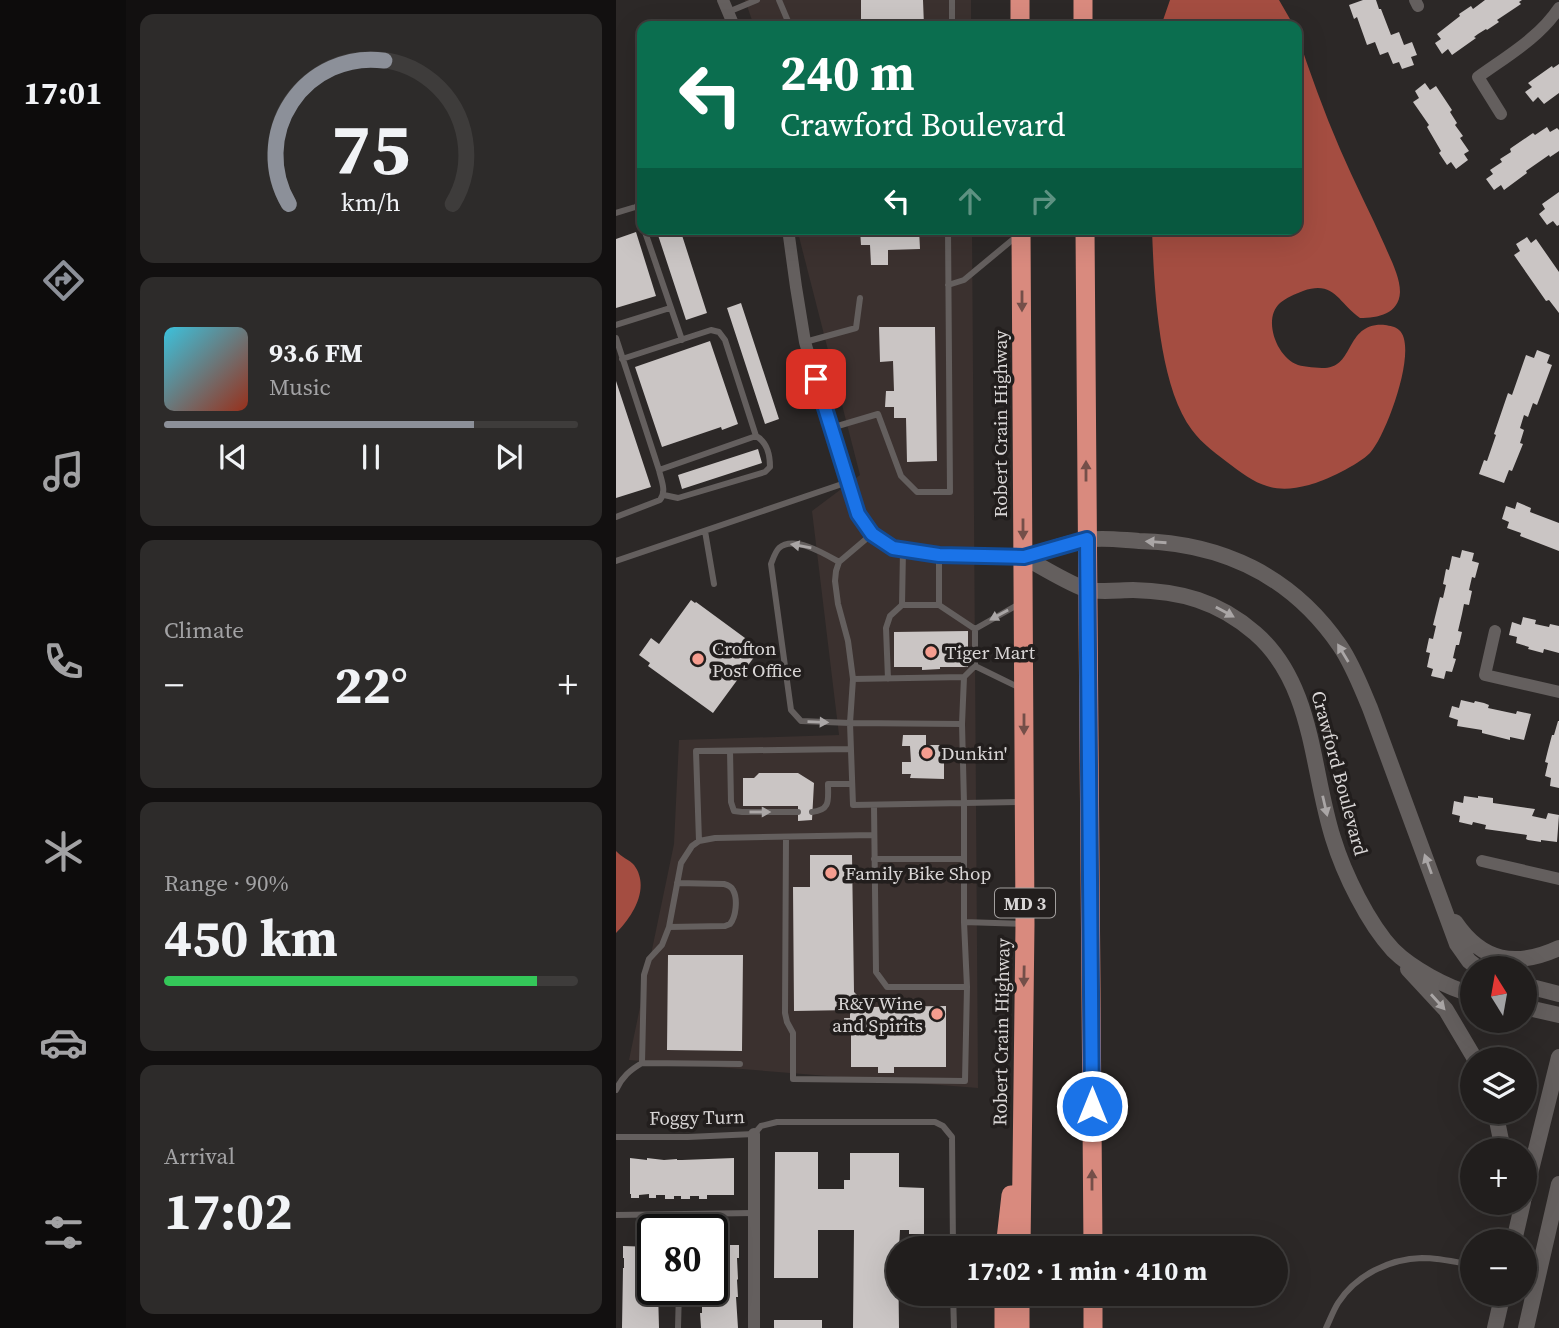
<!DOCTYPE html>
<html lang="en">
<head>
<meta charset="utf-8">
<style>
	body { margin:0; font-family:"Source Serif 4",serif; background:#2d2b2a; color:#f1f3f6; height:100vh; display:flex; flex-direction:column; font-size:26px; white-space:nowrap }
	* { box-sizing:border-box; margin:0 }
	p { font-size:23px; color:#a2a2a4 }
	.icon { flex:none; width:38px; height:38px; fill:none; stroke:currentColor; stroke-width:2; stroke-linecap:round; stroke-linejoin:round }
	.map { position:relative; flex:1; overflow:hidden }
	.sheet { display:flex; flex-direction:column; gap:14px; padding:14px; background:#121010; width:490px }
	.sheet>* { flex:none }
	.guide { position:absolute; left:21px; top:21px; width:665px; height:214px; border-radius:14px; box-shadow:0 7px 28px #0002,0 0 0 2px #3e3c3b; background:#0b6e4f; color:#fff; overflow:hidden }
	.needle { width:46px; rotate:349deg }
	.buttons { position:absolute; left:844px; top:956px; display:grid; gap:14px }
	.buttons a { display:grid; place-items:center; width:77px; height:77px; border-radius:50%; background:#211e1d; box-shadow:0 7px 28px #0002,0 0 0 2px #3e3c3b; font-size:35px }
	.speed { position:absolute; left:21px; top:1214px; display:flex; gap:14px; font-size:35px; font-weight:700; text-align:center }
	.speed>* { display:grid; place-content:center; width:91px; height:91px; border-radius:50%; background:#211e1d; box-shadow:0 7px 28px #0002,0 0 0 2px #3e3c3b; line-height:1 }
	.speed .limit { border:4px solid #111; border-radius:10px; background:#fff; color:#111 }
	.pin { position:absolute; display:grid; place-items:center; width:60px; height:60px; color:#fff; margin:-30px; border-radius:14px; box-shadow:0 4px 10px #0006 }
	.me { position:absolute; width:77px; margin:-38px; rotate:0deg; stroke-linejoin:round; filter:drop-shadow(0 0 5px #0008) }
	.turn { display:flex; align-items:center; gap:24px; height:147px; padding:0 28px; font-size:32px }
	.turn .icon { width:91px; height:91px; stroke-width:2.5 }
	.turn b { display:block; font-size:49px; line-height:60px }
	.lanes { display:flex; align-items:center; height:66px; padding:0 28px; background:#0003; justify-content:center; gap:35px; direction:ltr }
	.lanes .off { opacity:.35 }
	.big { font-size:52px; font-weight:700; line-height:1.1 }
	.sheet .card { flex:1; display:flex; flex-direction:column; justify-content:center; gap:10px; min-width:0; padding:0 24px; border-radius:14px; background:#2d2b2a }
	.sheet .dial { align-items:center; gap:0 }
	.dial svg { height:182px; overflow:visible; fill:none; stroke:#3e3c3b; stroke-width:7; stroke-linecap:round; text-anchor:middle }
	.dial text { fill:#f1f3f6; stroke:none }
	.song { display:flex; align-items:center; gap:21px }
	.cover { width:84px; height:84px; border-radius:10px; background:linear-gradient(135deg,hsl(190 70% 55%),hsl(10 70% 35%)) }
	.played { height:7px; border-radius:4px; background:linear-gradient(90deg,#8c9099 75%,#3e3c3b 75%) }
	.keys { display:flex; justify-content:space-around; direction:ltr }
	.heat { display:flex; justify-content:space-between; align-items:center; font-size:38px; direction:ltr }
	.charge { height:10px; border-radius:5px; background:linear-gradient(90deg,#34c759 90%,#3e3c3b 0) }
	.trip { position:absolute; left:270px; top:1236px; width:402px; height:70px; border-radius:35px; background:#211e1d; box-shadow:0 7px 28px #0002,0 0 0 2px #3e3c3b; font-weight:700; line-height:70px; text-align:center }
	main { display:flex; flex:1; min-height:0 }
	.tabs { display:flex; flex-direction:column; width:126px; justify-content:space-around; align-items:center; background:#0d0c0c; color:#a2a2a4 }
	.tabs .icon { width:49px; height:49px }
	.tabs .active { color:#8c9099 }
	.tabs b { font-size:32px; color:#f1f3f6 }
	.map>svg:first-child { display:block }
</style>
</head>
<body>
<main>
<nav class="tabs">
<b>17:01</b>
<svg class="icon active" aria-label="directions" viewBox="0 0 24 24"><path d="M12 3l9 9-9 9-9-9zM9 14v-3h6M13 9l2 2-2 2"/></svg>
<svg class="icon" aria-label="music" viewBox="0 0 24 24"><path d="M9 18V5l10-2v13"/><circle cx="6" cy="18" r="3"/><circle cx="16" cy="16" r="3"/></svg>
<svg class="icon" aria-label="phone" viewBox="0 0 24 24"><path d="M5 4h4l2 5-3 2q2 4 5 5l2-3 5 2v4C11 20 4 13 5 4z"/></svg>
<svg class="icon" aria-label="climate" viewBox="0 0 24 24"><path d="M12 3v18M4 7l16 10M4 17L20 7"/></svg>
<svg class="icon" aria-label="car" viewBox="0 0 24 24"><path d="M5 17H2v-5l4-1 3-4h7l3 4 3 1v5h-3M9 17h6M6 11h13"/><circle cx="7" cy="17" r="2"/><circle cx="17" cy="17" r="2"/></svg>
<svg class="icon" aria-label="filters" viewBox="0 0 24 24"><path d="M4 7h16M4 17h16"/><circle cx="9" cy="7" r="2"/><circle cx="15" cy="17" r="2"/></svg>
</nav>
<section class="sheet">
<div class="card dial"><svg viewBox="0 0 100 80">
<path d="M14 69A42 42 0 1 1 86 69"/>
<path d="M14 69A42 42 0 0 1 56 6" stroke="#8c9099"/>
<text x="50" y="56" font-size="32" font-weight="700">75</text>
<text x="50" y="72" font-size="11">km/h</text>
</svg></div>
<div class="card">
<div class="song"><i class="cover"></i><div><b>93.6 FM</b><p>Music</p></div></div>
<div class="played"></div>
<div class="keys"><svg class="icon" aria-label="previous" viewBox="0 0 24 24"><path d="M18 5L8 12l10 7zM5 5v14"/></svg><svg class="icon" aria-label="pause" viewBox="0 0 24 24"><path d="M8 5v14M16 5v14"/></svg><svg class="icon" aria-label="next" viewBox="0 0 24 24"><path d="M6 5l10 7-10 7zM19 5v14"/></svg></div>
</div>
<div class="card"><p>Climate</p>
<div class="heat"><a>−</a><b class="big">22°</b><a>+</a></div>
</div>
<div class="card"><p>Range · 90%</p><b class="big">450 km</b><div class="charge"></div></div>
<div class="card"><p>Arrival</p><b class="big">17:02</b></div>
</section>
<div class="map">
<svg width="943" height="1328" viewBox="0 0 943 1328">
	<rect width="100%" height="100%" fill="#2c2827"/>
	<path fill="#3b312f" d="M129,0H355V26H138Z
		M181,229H356L362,1088L13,1060L58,844L63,740L223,735L196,511L244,475Z"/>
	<path fill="#a44d41" d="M554,0H663L678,26H545Z
		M681,34C694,73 708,112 724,149C738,182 755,214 769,246C775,260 784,277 784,292C783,314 762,318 744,318C722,303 719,280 687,291C679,294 670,298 664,303C646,319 661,358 682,365C689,367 701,368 709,368C739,367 729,322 769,325C774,326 779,326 783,330C803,347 770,436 754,453C742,465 709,481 693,485C659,494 642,486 615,465C602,455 586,444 576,430C542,385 538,285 536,229H681Z
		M0,851C5,857 14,860 18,865C35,888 16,917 0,933Z"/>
	<path fill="#cac5c4" d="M245,0H307L308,26H245Z
		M747,0H760L763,9H765L775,35L783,32L788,45L796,42L801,55L795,57L798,65L786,69L783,62L777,64L772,52L764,55L759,42L751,45L741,17L738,19L733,5Z
		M869,0H906L903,2L905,4L881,20L883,22L871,30L870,29L862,34L858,37L860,38L836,55L832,49L826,54L819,43L825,39L821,34L844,16L843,14L855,6L857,9Z
		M943,64V93L928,104L922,97L917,102L909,92L916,87L912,83L936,66L937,68Z
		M809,83L814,90L820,86L836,110L834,112L841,123L839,125L847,136L844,138L853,151L848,154L852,160L840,169L835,162L831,165L823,153L825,151L811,127L813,125L797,102L803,98L799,91Z
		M931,127L934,132L941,128L943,130V151L934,157L933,155L910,171L911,173L888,190L885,185L878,190L870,179L877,174L874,170L886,162L884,159L895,152L894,149L895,148L917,133L919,135Z
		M943,192V225L941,226L937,221L931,225L923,214L929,209L926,204Z
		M40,229H64L91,313L70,320Z
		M244,229H303L304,249L272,250V265H255L254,245H245Z
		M20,232L40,296L0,308V239Z
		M911,237L915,243L920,239L943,272V313L933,300L930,301L898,255L904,251L900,244Z
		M125,303L163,419L149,424L111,308Z
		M263,327H319L321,461L291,462L290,418H278V407H269L270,391H278L277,361L264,362Z
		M94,341L122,424L106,430L105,427L46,447L19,367Z
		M921,350L934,355L931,363L936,365L921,405L917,403L912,417L908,415L904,428L908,430L904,443L907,444L896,471L893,470L888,483L863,474L868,460L871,461L880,435L878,434L892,393L896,395L910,355L918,358Z
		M0,381L35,487L0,498Z
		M142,449L146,463L66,489L62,475Z
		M901,502L915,508L914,512L943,523V551L904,536L905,533L891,528L893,522L886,519L890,506L899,509Z
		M846,550L858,553L856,561L863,563L859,578L856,577L853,590L856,591L853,605L848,604L846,614L842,631L846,632L843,645H840L837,658L840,659L836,672L830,671L828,679L815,676L817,669L811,667L814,653L810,652L813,638L817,639L820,626L817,625L824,597L827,598L830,585L827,584L830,569L833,570L836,556L844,558Z
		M75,600L79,603L80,602L144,649L97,713L32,666L34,663L23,655L35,638L43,644Z
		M907,617L920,620L919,624L933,627L934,624L943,626V653L928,649L927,653L912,649L913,647L900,643L901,637L893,635L896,622L905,625Z
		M352,631V667H324V669L306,670V667H278V632Z
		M845,700L858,703L859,701L868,703L873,705L872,708L900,714L901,711L915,714L908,740L894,737V740L866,733V730L841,726L842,720L833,717L836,706L843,708Z
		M942,721H943V788L934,786L935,778L929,776L932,763L929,762L932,750L936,735H938Z
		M287,735H310V745H328V779L294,778L295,774H286V762H295L294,746H286Z
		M143,773H182L198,783L196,820L182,821V806H127V778H138Z
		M848,796L862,798V796L877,798V803L919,809L916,816L930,819L932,813L943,815L941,842L925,840V842L912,840L910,839L911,835L869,829L870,825L857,822L856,825L843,822L844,816L836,814L838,801L847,803Z
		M194,855H236L238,992L253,1007L330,1006V1067H278V1073H262V1067H235V1026H229L228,1018H234V1010L178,1011L177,887H194Z
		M52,955H127L126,1051L51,1050Z
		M159,1152H202V1189H228V1180H234V1153H283V1187L308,1188V1234H293V1230H284L283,1248H282L283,1328H237L238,1230H202V1278H158Z
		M14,1158L31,1160V1158L48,1160L61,1159V1160H66L118,1158V1195H91V1199H83V1196H74V1199H65V1196H58V1199H49V1195H40V1198H33V1194L23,1195V1198H15V1194H14Z
		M96,1245H123V1258H121L122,1279L121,1280L122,1297H120L122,1328H85L84,1313H86V1290H96Z
		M7,1246L37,1247V1290H42L43,1328H6L7,1268H8V1258H7Z
		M158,1320H206V1328H158Z"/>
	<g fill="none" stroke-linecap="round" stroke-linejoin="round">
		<path stroke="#645f5e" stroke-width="6" d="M163,0L174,26
			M336,0V26
			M112,12L141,0
			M21,206L26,223
			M0,213L26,205
			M28,229L66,340
			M332,285L348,280L401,236
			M0,325L54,308
			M0,338L43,470C45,480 51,491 44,500L0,517
			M189,342L240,328L244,298
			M6,359L95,330L103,332L109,340L140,436L43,470
			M215,428L262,414L285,476L301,492H334L332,229
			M48,495L62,498L149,472L154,467C154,454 151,442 140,436
			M89,531L98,584
			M256,534L223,562L220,571L219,581L222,604L232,641L237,679L234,723L346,724L348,803L406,802
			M323,555V605L359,629V666L348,677L346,724
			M0,561L232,482
			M286,605H323
			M359,629L403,604
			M359,666L404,688
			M237,679L348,677
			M272,679L270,628L274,616L286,605L287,550
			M114,751L115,802L118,811L126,812H182
			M258,805L260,972L271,987H351
			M196,812C215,810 212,800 212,784H236
			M170,837L169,1013L171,1022L177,1033V1079L349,1081L351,987L348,922V803L237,805L234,723L185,721L175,710L155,564C157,559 159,552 163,548C178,535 209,554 223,562
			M83,841L80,751L235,749
			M258,859H348
			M348,922L406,924
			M53,927L109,926L114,924C120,917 122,899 117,890C115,886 112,885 108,884L61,883
			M26,1063L28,975L33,959L46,945L53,927L65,863L76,846L83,841L99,838L258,835
			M0,1090C6,1077 14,1070 26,1063L124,1064
			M0,1137H72L138,1134L145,1126L161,1122H319L327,1126L336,1137L337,1248
			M0,1215L138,1213
			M64,1230V1215
			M303,1293L304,1302L337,1305
			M337,1293L338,1328
			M62,1328L63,1290
			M710,1328C714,1320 717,1311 722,1303C740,1275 773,1259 806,1258C823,1258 840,1262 856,1265"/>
		<path stroke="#645f5e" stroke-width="12" d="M107,0L118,26
			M799,0L802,6
			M885,114L862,77C891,56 923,38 943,8
			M172,229L180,287L189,342L200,379L242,514L256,534L277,548L323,555L408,557
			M879,631L869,675L943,692
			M866,861L943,879
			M138,1134V1328"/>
		<path stroke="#645f5e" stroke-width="16" d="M408,557C428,552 449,543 470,540C486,537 506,540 523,541C606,543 676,576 724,646C737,665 745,687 754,708L841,944L853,961L862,968
			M408,557C426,567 450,582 469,589C481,593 504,590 517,590C564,591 602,601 639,633C698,684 695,769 717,838C728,874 752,923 777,950C795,968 831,988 856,994
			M839,922C866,962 900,968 943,948
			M792,969L830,1010L859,1059
			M908,985L943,994
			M908,1007L943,1015
			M879,1111L887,1150
			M908,1198L943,1057
			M898,1241L907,1202
			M879,1328L887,1293
			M910,1328L943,1184"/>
		<path stroke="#d98a7e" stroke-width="19" d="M404,0V26
			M467,0V26
			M469,229L477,1248
			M389,1248L395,1195
			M405,1248L409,924L405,229
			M388,1293V1328
			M477,1293V1328
			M404,1328V1293"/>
	</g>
	<defs><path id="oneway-solid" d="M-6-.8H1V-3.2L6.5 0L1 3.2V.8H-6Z" transform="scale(1.75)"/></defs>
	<g fill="#744f49">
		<use href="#oneway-solid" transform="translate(406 301) rotate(90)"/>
		<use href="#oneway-solid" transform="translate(470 471) rotate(-90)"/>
		<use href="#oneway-solid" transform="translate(407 529) rotate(90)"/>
		<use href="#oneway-solid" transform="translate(408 724) rotate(90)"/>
		<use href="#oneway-solid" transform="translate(408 976) rotate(91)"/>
		<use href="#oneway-solid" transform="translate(476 1180) rotate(-90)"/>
	</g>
	<g fill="#aaa6a6">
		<use href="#oneway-solid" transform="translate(540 542) rotate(-176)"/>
		<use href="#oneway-solid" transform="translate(185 546) rotate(-170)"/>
		<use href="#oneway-solid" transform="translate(609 612) rotate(29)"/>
		<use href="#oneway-solid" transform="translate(383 615) rotate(151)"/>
		<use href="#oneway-solid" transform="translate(727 653) rotate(-121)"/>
		<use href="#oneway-solid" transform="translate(202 722) rotate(2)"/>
		<use href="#oneway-solid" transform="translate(709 806) rotate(77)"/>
		<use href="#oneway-solid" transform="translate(144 812)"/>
		<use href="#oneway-solid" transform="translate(812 864) rotate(-110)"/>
		<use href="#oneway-solid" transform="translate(822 1002) rotate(48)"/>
	</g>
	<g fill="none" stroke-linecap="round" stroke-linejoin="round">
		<defs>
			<path id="route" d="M200,379L242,514L256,534L277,548L323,555L408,557L471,539L476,1106"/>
		</defs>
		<use href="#route" stroke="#114b97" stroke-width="18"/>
		<use href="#route" stroke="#1a73e8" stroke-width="12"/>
	</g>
	<g fill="#f59d8f" stroke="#221e1d" stroke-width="2.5">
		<circle cx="315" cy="652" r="7"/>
		<circle cx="82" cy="659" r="7"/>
		<circle cx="311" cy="753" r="7"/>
		<circle cx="215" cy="873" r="7"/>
		<circle cx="321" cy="1014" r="7"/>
	</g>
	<g text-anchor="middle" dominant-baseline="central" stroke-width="7" stroke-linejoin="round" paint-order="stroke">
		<rect fill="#221e1d" stroke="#a29f9e" stroke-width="2" x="379" y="888.5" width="60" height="29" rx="5"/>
		<g font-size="18" font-weight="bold" fill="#d9d6d6">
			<text x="409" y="903">MD 3</text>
		</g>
		<g font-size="19" fill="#d9d6d6" stroke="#221e1d">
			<text transform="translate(384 424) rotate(-90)">Robert Crain Highway</text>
			<text transform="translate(724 773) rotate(75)">Crawford Boulevard</text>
			<text transform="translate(385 1032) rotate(-89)">Robert Crain Highway</text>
			<text transform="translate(81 1117) rotate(-1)">Foggy Turn</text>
		</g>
		<g font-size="19" fill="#d9d6d6" stroke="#221e1d" text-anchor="start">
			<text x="96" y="648">Crofton<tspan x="96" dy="22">Post Office</tspan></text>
			<text x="329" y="652">Tiger Mart</text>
			<text x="325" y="753">Dunkin'</text>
			<text x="229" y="873">Family Bike Shop</text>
			<text x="307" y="1003" text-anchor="end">R&amp;V Wine<tspan x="307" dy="22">and Spirits</tspan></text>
		</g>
	</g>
</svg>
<div class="buttons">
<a><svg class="needle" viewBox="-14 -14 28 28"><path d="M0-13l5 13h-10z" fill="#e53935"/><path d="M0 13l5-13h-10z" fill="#a2a2a4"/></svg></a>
<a><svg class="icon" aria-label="layers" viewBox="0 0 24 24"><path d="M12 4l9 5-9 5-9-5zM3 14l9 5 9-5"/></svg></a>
<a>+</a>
<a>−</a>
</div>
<div class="speed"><div class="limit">80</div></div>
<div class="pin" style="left:200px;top:379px;background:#d93025"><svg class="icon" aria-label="arrive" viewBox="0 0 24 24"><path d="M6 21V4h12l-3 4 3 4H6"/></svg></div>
<svg class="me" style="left:476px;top:1106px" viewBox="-20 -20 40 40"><circle r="17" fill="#1a73e8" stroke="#fff" stroke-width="3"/><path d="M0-11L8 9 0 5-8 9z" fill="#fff"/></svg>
<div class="trip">17:02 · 1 min · 410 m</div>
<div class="guide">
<div class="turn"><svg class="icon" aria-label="left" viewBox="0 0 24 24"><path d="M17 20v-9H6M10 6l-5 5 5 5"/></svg><div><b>240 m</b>Crawford Boulevard</div></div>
<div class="lanes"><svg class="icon" aria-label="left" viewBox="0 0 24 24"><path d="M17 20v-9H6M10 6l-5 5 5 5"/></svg><svg class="icon off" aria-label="ahead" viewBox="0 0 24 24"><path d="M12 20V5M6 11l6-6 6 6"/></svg><svg class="icon off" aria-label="right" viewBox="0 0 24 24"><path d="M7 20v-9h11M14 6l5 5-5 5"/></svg></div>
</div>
</div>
</main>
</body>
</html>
